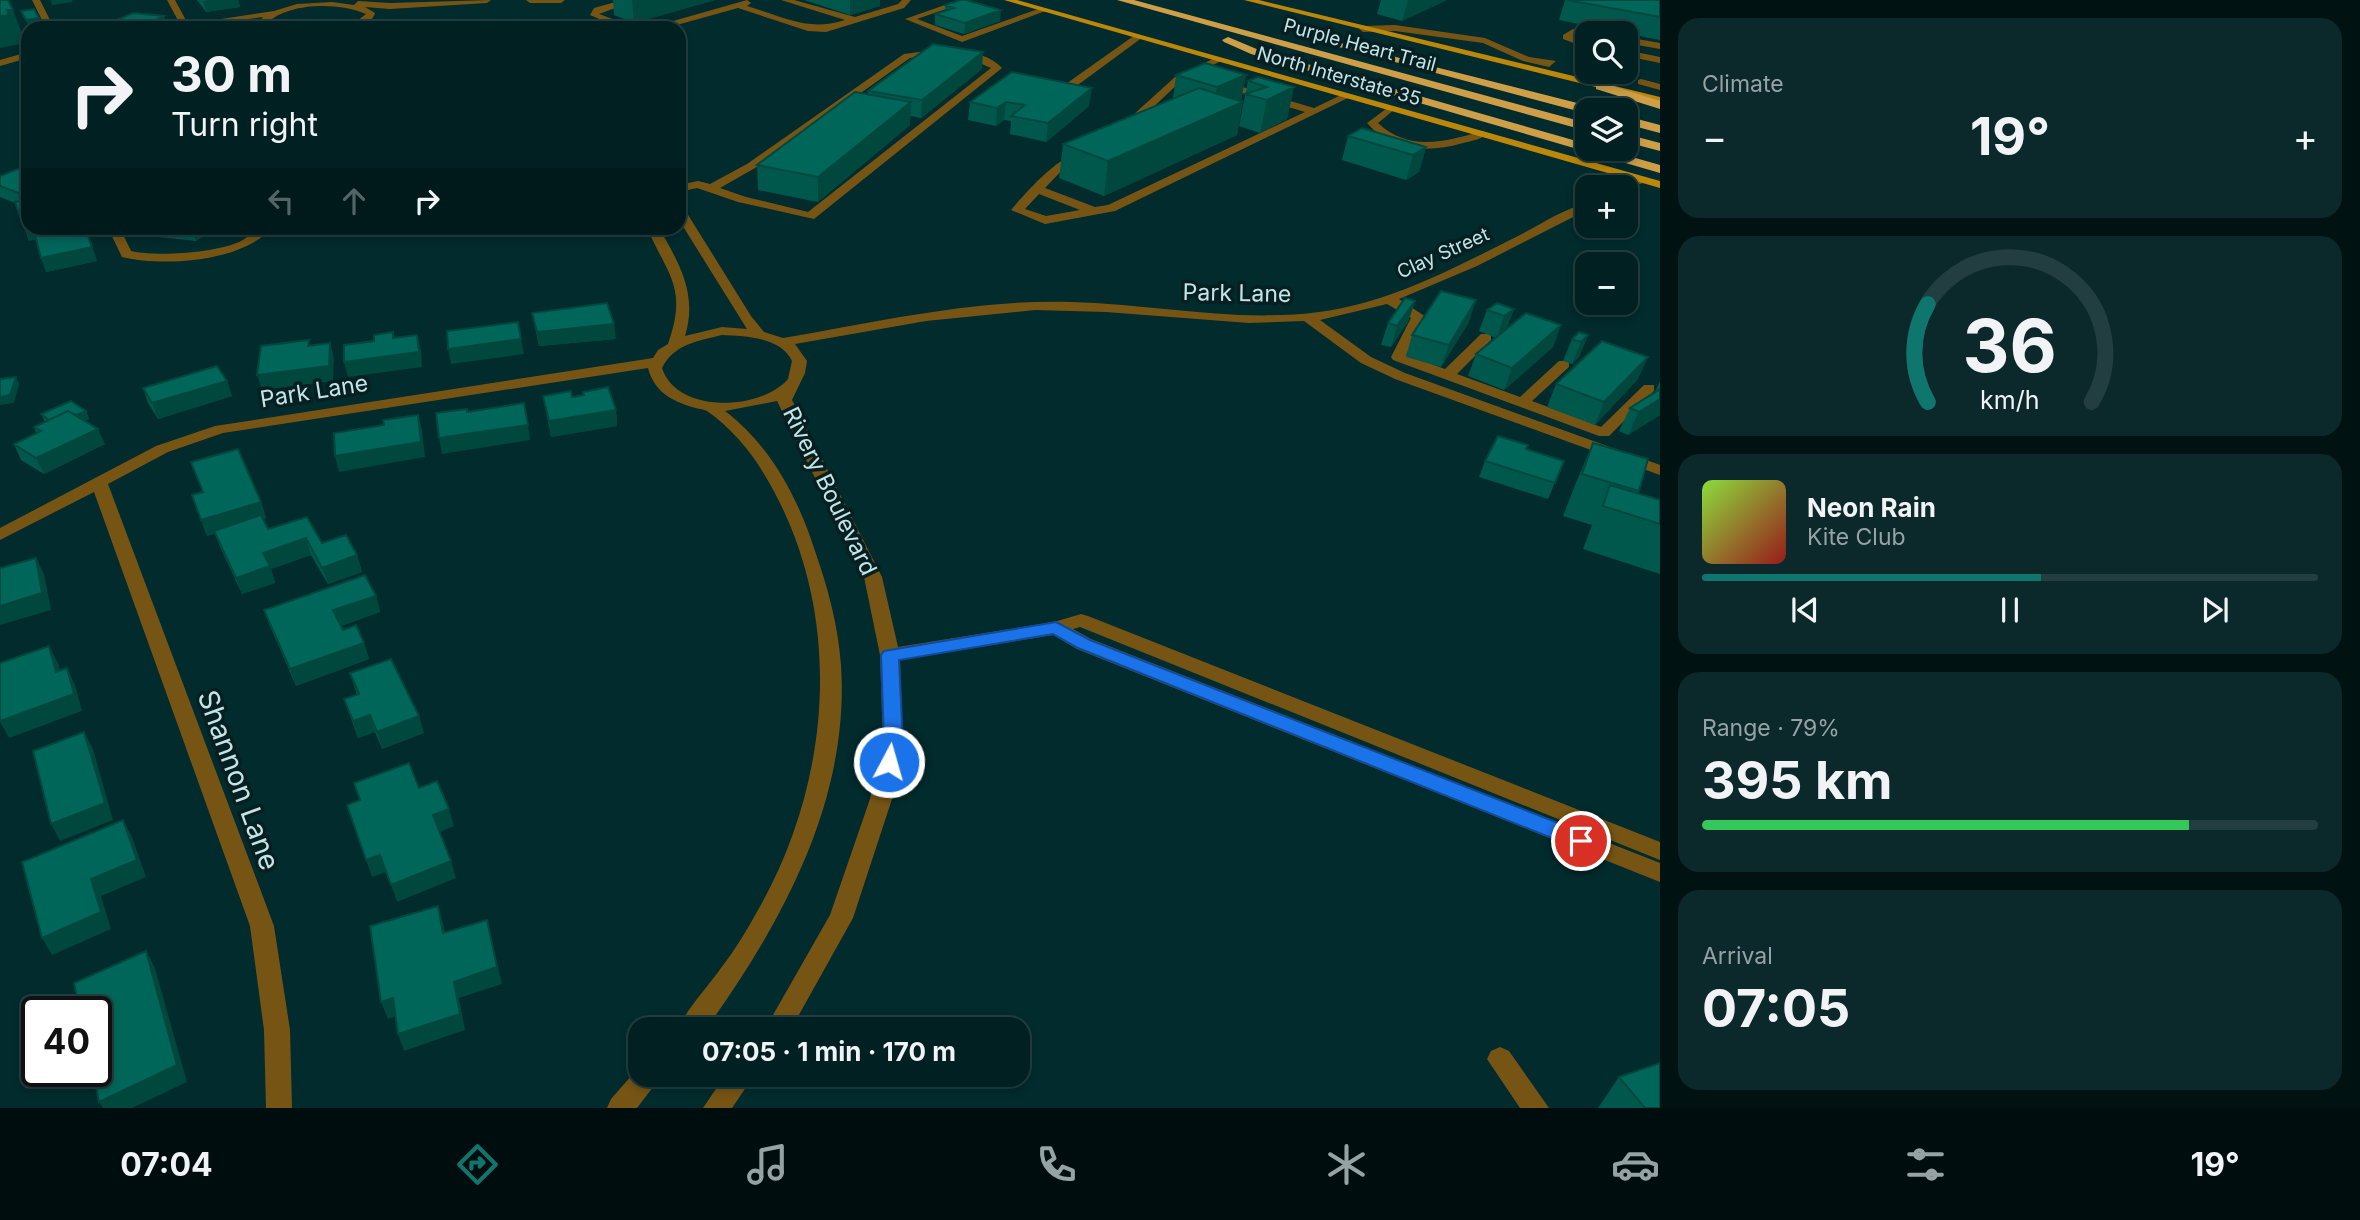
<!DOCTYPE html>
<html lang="en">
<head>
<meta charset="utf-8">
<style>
	body { margin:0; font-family:Inter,sans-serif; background:#0b282a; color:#f1f3f6; height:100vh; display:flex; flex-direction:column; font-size:26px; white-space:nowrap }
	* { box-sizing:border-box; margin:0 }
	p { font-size:23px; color:#96a3a5 }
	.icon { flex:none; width:38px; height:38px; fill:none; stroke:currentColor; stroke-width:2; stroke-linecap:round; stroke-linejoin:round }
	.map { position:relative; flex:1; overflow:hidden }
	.details { display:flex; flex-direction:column; gap:18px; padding:18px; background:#011213; width:700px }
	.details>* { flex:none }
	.hud { position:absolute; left:21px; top:21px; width:665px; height:214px; border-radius:21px; box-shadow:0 4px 10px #0003,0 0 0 2px #233e40; background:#012022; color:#f1f3f6; overflow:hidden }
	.controls { position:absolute; left:1575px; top:21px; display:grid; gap:14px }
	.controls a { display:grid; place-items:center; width:63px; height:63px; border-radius:14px; background:#012022; box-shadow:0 4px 10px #0003,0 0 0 2px #233e40; font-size:35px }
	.speed { position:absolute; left:21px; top:996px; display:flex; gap:14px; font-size:35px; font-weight:700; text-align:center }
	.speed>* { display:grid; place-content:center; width:91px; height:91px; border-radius:50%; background:#012022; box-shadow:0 4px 10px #0003,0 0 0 2px #233e40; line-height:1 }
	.speed .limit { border:4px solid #111; border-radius:10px; background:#fff; color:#111 }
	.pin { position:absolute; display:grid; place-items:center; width:60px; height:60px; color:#fff; margin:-30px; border:4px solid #fff; border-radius:50%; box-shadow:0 2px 7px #0007 }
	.me { position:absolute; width:77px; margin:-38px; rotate:6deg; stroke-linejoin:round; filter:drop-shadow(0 0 5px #0008) }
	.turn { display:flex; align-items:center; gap:24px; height:147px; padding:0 35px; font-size:32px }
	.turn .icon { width:91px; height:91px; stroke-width:2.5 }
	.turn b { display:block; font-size:49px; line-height:60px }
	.lanes { display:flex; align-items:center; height:66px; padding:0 35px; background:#0003; justify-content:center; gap:35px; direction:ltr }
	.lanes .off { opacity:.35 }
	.big { font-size:52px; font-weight:700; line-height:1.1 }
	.details .tile { flex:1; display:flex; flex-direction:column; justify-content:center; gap:10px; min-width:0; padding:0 24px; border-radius:21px; background:#0b282a }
	.details .dial { align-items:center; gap:0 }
	.dial svg { height:182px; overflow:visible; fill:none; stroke:#233e40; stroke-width:7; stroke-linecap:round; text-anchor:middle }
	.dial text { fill:#f1f3f6; stroke:none }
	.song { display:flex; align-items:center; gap:21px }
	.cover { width:84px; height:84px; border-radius:10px; background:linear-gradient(135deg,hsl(90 70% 55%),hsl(0 70% 35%)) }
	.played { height:7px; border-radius:4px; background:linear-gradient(90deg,#0f766e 55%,#233e40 55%) }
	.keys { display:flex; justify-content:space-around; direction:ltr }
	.heat { display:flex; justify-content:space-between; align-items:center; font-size:38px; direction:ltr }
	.charge { height:10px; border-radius:5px; background:linear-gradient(90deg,#34c759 79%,#233e40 0) }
	.trip { position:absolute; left:628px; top:1017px; width:402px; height:70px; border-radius:21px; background:#012022; box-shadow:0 4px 10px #0003,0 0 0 2px #233e40; font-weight:700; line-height:70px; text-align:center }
	.tabs { display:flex; height:112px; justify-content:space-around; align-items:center; background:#000d0e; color:#96a3a5 }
	.tabs .icon { width:49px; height:49px }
	.tabs .current { color:#0f766e }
	.tabs b { font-size:32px; color:#f1f3f6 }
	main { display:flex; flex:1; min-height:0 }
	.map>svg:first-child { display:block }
</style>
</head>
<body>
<main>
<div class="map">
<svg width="1660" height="1108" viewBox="0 0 1660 1108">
	<rect width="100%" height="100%" fill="#012b2d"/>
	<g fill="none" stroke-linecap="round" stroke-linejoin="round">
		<path fill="#765514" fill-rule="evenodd" d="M32,0H40L54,28H46Z
			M167,0H175L188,24L274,11L297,4L332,2L354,5L358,1L390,3L491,0L487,3L390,9L365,7L375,13C371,25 359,28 348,28L366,14C339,2 288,2 266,24L267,28H259L257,24L263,17L182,28Z
			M526,0H565L561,3H530Z
			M623,0H637L599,14L626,24L652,27L747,0L751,3L747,6C784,17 807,32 845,20L781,0H794L855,17L898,4L902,0H911L904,8L826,32L808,31L738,8L666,28H620L590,15L594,8Z
			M959,0H972L917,19L962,36L1041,8L1048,10L962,42L905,19Z
			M1395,25L1485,38L1529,57L1556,61L1549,67L1523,61L1483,43L1395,31L1363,32L1359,29L1363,26Z
			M1573,29L1594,31L1595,33L1573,36L1587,42V48L1563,39V35Z
			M1135,35L1143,37L1071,90H1063V86Z
			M1626,37L1660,43V49L1626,43Z
			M1626,50L1660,57V63L1626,56Z
			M927,51C952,50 984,49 1002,68L814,219L738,202L697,188L679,192V185L698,181L710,184L747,164L904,54ZM927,56L968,58L991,68L808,212L746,197L720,188L755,168L910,58Z
			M28,52V58L0,66V60Z
			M1215,58L1223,60L1181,81L1130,129H1122V125L1175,77Z
			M1641,79L1660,84V90L1638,84V80Z
			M1222,81L1314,108L1341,95L1350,97L1115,211L1045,224L1011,210C1023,196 1069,142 1088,155L1067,165L1045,188L1095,207L1108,205L1305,112L1219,86V82ZM1039,194L1080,210L1046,216L1025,209Z
			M1390,106L1395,109L1378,123C1410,153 1446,141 1483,131L1488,134C1481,139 1472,141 1463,143C1428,153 1392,152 1367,123Z
			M1641,177L1647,180L1645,182L1626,190V187H1620Z
			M1587,203V210L1477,266L1399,299L1426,317L1406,355L1445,369L1481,334H1491V340L1457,374L1520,397L1559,361H1569V367L1532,401L1601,427L1644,385H1654V391L1609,436H1599L1393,360L1391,357L1411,318L1387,304L1320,320L1371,357L1405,373L1660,465V475L1395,379L1361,363L1304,321L1249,323L1106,312L1035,310L926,321L795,344L807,361L805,373L792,400L882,577L898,647L1054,622L1081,614L1088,616L1660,842V860L1080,627L1073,629L1091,639L1660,863V882L1077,649L1053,635L900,660L903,743L892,799L853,918L791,1029H765L830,915L870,799L883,743L880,655L864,577L777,401L725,411C771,446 798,498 815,551C828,588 838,625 841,665C850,800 782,923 706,1029H678C688,1007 707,988 721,968C735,950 747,930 758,910C834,777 845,607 764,474C750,450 730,427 707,411C703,409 698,409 692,407C670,400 654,391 648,368L223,433L168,452L108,484L274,926L290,1030L292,1108H266L264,1030L250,926L94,492L0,540V528L156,446L215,426L653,358L658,350L668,344C688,287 668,276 647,228H659C679,263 698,294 685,336L722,327L747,329L679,220V206L685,210L751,316L764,332L783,338C878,322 974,299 1071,302C1154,304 1236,323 1319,312C1389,303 1454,268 1516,237C1538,226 1563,209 1587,203ZM722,335C745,336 781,337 792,361L788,379C760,411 677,414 662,368C674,344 698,341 722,335Z
			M108,228H120L131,251C158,257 213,253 239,242C252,236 256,226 272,228C241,262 164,267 122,257Z
			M1500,1047L1509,1051L1549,1108H1520L1487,1059L1491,1051Z
			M640,1066V1074H663L637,1108H607L611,1099Z
			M726,1074H755L732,1108H703Z"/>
		<path fill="#bd8709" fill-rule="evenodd" d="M1004,0H1017L1660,181V188Z
			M1244,0H1259L1660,97V103Z"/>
		<path fill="#ce9f47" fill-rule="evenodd" d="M1117,0H1134L1587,123V131Z
			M1313,36L1593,107L1595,110L1585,113L1313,40Z
			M1228,37L1259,50L1587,144V149H1604L1660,165V173L1251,54L1224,42L1222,40Z
			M1600,82L1660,101V109L1596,89V83Z
			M1626,116L1660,125V133L1626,124Z
			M1626,134L1660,143V151L1626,142Z"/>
	</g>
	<path fill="#00584d" d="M197,0H238L240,7L206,12Z
		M613,0H715L634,23L614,15Z
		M804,0H880V6L850,15Z
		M1381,0H1447L1402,21L1377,14Z
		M1565,0H1660V40L1559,20Z
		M945,5L1000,21L964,34L935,25V14L945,11Z
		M982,69L921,118L910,116V125L818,202L758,190L757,165L868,94V91Z
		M1012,72L1089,106L1046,142L1010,134L1011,121L1004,120L996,126L968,120L970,102Z
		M1176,75H1246L1241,101L1237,135L1104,196L1059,178L1063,144L1173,99Z
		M1248,81L1294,87L1287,119L1260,133L1239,126Z
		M1348,136L1426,147L1419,172L1406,180L1342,160Z
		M28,165V228H85L97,261L46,272L36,239L29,241L15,203L0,197V176Z
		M138,228H214L196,241L140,235Z
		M1415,301L1408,322L1391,347L1381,345L1388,323Z
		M1514,309L1506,330L1561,325L1553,347L1504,390L1468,376L1476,354L1496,338L1479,331L1487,310Z
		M532,313L616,339L539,346Z
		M1469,322L1441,367L1406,357L1412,335Z
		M1588,335L1579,357L1572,364L1563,361L1572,339Z
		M1638,379L1595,425L1547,407L1556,384Z
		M227,381L232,396L158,419L148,403L143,388Z
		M1660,381V415L1628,435L1619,431L1630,408L1655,392Z
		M583,392L616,410L617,426L551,437L543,396L572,397L583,395Z
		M86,411L89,419L85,421L105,444L44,474L21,460L14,444L36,433L34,427L45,422L41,414Z
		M1593,443L1639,491L1638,493L1660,500V574L1583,549L1592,525L1563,516L1575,485Z
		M1485,461H1564L1548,499L1479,477Z
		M192,495L261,502L266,518L263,519L268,529L322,543L357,555L362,572L328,584L311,555L271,569L275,583L242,594L220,547L215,533L207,536Z
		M376,596L380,612L341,626L343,630L364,643L369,659L296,686L270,626L264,610Z
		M350,673L424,733L382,749L375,732L358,738L344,699L357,695Z
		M1619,1077L1660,1108H1598Z"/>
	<path fill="#00473e" d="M51,0H72L73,2L52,5Z
		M210,0H238L240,7L206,12L203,1Z
		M632,0H715L634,23Z
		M850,0H880V6L850,15Z
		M1408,0H1447L1402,21Z
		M7,10H13L24,39L19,40L20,44L0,48V16Z
		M1001,10L1000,21L964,34L965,23Z
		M164,16L168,28H147L148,24Z
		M39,18L41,24L28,26L26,20Z
		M983,52L982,69L921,118L922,100Z
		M1246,75L1240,103L1243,102L1237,135L1104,196L1108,161L1212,116L1217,87Z
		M1294,87L1287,119L1260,133L1267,100Z
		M1092,88L1089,106L1046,142L1048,123Z
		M911,102L910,125L818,202V177Z
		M1006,102L1004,120L996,126L997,108Z
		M1426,147L1419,172L1406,180L1413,155Z
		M28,191V206L26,207L21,194Z
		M28,226V228H78L79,230L29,241L24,227Z
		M192,228H214L196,241Z
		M92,247L97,261L46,272L41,258Z
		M1476,300L1469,322L1441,367L1449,345Z
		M1415,301L1408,322L1391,347L1397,326Z
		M1514,309L1506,330L1497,338L1504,316Z
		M614,324L616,339L539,346L537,332Z
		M1561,325L1553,347L1504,390L1512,368Z
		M417,335L421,350L422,367L348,377L344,362Z
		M1588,335L1579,357L1572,364L1581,342Z
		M521,339L524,354L451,364L448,349Z
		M330,343L334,358L333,381L262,390L257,375Z
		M1648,357L1638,379L1595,425L1604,402Z
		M16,377L19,384L14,403L0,405V397Z
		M227,381L232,396L158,419L152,403Z
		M1660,399V415L1628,435L1639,412Z
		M616,410L617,426L551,437L549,421Z
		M86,411L89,419L59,432L55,424Z
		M418,415L422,430L425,457L339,472L335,456Z
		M528,425L530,440L442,454L439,438Z
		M98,429L105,444L44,474L36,458Z
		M261,502L266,518L207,536L201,520Z
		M306,538L311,555L271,569L275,583L242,594L236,578L263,553Z
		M357,555L362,572L328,584L322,568Z
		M36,558L44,574L51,610L0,625V606Z
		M376,596L380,612L338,627L333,610Z
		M364,643L369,659L296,686L290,669Z
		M49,646L58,663L65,689L56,672Z
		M67,668L75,685L82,711L9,738L0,722V711Z
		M370,715L375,732L358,738L353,721Z
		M419,716L424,733L382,749L377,732Z
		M84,732L93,749L113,820L60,841L51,824Z
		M449,809L454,826L438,833L433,815Z
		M123,820L132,837L146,877L101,896L111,929L52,955L42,938L91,879Z
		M380,855L386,872L372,877L366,860Z
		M451,861L456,878L397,902L391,885Z
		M438,906L443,923L448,950L443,933Z
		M487,920L502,984L459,998L465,1030L404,1051L398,1034L454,982Z
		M146,951L155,968L187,1082L132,1108H103L99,1102Z
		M393,998L399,1015L388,1019L381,1002Z"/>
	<path fill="#006659" stroke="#00473e" stroke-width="2" d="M0,0H8L13,10H7L9,15L0,16Z
		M960,0H966L1001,10L965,23L935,14L954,8L945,5Z
		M1567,0H1660V17Z
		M34,9L39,18L26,20L21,11Z
		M133,13L164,16L148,24H154L147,28H98Z
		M933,44L983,52L922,100L868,91Z
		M1205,63L1246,75L1217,87L1176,75Z
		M1012,72L1092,88L1048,123L1011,116L1025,105L1006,102L997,108L970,102Z
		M1258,77L1294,87L1267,100L1245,94L1267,87L1248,81Z
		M1199,88L1243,102L1108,161L1063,144Z
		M855,92L911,102L818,177L757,165Z
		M1362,128L1426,147L1413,155L1348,136Z
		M28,165V191L21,194L0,186V176Z
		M28,199V226L24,227L15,202Z
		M52,228H85L92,247L41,258L34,231Z
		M1441,291L1476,300L1449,345L1412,335Z
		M1405,298L1415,301L1397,326L1388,323Z
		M607,303L614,324L537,332L532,313Z
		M1497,303L1514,309L1504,316L1487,310Z
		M1526,313L1561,325L1512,368L1476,354Z
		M518,322L521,339L448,349L447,331Z
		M393,332V338L417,335L419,352L344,362V345L374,341V335Z
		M1579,332L1588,335L1581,342L1572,339Z
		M309,340L308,346L330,343L329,366L257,375L261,346Z
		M1602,341L1648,357L1604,402L1556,384Z
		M217,366L227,381L152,403L143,388Z
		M16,377L10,395L0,397V379Z
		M608,387L616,410L549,421L543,396L571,391L572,397L584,395L583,392Z
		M1660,389V399L1639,412L1630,408Z
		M71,401L86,411L76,415L68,411L49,420L41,414Z
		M524,403L528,425L439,438L436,413L467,409V412Z
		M68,411L98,429L36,458L14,444L41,431L34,427Z
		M418,415L421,442L335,456L334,433L384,425L383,420Z
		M1498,436L1528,445L1526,449L1564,461L1555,483L1485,461Z
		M1593,443L1648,459L1639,491L1582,474Z
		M238,449L261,502L201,520L192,495L203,492L191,462Z
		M1610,485L1660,500V524L1603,506Z
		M261,515L268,529L307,517L322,543L346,535L357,555L322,568L306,538L263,553L270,566L236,578L214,531Z
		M36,558L42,593L0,606V568Z
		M365,575L376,596L333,610L343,630L356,625L364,643L290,669L264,610Z
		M49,646L56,672L67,668L74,694L0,721V663Z
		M391,659L419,716L377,732L370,715L353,721L344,699L359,694L350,673Z
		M84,732L105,803L51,824L33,751Z
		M409,763L419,788L437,781L449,809L433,815L451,861L391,885L380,855L366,860L347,805L360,800L354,783Z
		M123,820L137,860L91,879L101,912L42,938L22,862Z
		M438,906L443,933L487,920L497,967L454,982L460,1014L398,1034L393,998L381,1002L370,926Z
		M146,951L177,1065L99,1102L93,1071H96V1012H80L74,983Z
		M1660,1063V1108H1645L1619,1077Z"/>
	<path fill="#1a73e8" stroke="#114b97" stroke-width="2" d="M1056,622L1090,640L1589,835L1592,841L1589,847H1574L1078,648L1053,634L899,660L903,743L896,767H882L880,762L884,743L881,655L884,651Z"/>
	<g text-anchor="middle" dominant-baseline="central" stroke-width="7" stroke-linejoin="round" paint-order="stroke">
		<g font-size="19" fill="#c3e5e7" stroke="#081f21">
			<text transform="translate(1360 45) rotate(15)">Purple Heart Trail</text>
			<text transform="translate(1339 76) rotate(16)">North Interstate 35</text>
			<text transform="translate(1443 253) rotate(-24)">Clay Street</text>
		</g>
		<g font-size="23" fill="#c3e5e7" stroke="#081f21">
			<text transform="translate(1237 293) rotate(1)">Park Lane</text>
			<text transform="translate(314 391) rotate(-9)">Park Lane</text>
			<text transform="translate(830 491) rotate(64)">Rivery Boulevard</text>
		</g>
		<g font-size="28" fill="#c3e5e7" stroke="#081f21">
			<text transform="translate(239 780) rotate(70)">Shannon Lane</text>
		</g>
	</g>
</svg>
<div class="controls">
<a><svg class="icon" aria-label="search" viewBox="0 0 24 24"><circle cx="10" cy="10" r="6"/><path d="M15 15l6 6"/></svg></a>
<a><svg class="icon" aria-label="layers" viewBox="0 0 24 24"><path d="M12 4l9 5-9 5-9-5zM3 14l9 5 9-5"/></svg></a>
<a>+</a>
<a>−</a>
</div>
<div class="speed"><div class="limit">40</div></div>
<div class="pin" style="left:1581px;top:841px;background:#d93025"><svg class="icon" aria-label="arrive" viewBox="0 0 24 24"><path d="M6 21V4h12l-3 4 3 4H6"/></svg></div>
<svg class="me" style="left:889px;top:762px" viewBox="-20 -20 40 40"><circle r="17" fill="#1a73e8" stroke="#fff" stroke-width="3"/><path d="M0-11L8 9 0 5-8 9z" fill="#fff"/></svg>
<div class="trip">07:05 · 1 min · 170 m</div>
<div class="hud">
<div class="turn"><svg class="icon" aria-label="right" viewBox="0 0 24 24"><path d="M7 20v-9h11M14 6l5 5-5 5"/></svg><div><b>30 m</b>Turn right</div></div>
<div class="lanes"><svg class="icon off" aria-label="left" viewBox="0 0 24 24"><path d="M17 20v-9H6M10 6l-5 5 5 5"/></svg><svg class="icon off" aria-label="ahead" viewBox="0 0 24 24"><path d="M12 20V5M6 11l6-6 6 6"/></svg><svg class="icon" aria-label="right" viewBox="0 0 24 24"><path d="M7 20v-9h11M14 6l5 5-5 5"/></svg></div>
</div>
</div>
<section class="details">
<div class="tile"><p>Climate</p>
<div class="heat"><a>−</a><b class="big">19°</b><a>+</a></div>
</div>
<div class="tile dial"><svg viewBox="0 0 100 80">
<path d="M14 69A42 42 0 1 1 86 69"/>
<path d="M14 69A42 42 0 0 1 14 26" stroke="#0f766e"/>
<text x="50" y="56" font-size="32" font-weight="700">36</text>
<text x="50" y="72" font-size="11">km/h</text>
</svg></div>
<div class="tile">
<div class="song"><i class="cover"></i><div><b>Neon Rain</b><p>Kite Club</p></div></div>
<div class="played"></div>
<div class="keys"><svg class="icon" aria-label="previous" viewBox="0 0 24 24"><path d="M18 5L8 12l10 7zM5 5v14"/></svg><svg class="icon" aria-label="pause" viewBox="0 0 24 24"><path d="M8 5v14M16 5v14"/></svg><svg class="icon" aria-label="next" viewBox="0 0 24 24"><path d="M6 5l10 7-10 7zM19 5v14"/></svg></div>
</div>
<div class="tile"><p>Range · 79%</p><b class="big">395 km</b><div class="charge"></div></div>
<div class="tile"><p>Arrival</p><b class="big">07:05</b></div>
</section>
</main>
<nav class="tabs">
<b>07:04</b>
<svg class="icon current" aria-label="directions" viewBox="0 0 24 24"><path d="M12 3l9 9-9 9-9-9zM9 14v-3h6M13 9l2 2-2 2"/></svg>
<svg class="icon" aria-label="music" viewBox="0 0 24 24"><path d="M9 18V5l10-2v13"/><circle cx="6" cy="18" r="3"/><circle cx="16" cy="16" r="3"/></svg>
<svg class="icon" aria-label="phone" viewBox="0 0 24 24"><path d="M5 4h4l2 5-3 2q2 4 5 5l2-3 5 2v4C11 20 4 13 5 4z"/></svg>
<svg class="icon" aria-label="climate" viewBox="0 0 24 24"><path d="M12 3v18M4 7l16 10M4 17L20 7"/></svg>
<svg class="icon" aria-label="car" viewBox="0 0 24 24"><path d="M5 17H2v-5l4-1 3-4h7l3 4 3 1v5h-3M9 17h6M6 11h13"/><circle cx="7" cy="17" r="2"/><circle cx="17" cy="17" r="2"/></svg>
<svg class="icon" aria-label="filters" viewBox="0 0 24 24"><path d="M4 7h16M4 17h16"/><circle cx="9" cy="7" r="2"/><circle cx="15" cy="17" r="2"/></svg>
<b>19°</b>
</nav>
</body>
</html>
